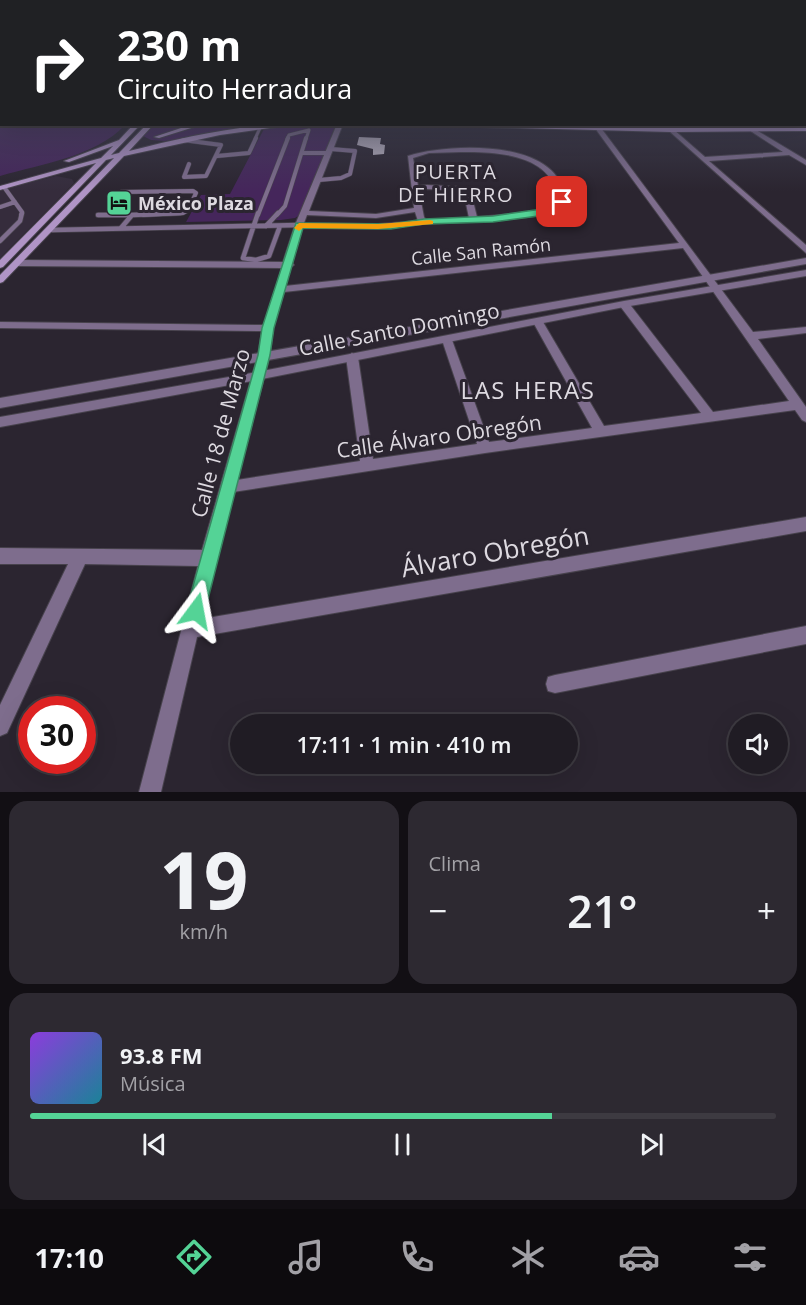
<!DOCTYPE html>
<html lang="es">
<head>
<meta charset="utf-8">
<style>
	body { margin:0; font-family:"Open Sans",sans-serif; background:#2d2931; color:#f1f3f6; height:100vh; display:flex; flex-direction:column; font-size:22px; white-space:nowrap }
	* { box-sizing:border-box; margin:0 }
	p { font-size:20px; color:#a2a1a6 }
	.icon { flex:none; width:33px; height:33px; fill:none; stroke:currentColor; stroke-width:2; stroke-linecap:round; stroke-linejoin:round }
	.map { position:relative; height:792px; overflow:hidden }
	.panel { display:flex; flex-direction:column; gap:9px; padding:9px; background:#120f14; flex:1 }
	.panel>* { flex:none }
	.banner { position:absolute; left:0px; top:0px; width:807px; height:126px; box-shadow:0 6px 24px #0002,0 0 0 2px #3d3a41; background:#202124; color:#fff; overflow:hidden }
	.tools { position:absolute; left:728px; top:714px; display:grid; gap:12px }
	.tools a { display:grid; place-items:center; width:60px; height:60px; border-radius:50%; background:#201c24; box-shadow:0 6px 24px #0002,0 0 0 2px #3d3a41; font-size:30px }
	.speed { position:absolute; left:18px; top:696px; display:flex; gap:12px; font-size:30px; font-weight:700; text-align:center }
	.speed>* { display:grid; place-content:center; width:78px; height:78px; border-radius:50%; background:#201c24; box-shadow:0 6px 24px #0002,0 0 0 2px #3d3a41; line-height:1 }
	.speed .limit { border:9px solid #d22; background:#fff; color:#111 }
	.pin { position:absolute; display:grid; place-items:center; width:51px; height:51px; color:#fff; margin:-26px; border-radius:12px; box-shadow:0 3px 9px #0006 }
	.me { position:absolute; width:66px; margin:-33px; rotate:13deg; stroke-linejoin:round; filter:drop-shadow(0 0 4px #0008) }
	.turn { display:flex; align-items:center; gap:21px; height:126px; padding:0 18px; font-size:27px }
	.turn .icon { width:78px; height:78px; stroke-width:2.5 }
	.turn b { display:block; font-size:42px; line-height:51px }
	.big { font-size:45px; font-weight:600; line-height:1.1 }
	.panel .card { flex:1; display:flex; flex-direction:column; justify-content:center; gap:9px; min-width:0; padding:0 21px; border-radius:18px; background:#2d2931 }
	.panel .dial { align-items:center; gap:0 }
	.dial b { font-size:78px; line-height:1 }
	.song { display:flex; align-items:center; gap:18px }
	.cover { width:72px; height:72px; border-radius:9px; background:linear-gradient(135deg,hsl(270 70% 55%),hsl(190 70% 35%)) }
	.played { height:6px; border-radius:3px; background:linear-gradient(90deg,#54d396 70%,#3d3a41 70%) }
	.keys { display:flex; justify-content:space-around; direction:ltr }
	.heat { display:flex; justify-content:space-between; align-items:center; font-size:33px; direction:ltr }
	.panel .tiles { flex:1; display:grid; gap:9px; grid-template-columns:1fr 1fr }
	.card:last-child { grid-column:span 2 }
	.trip { position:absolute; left:230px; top:714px; width:348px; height:60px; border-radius:30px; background:#201c24; box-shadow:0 6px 24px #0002,0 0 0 2px #3d3a41; font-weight:600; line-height:60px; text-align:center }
	.menu { display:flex; height:96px; justify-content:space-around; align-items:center; background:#0d0b0e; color:#a2a1a6 }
	.menu .icon { width:42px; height:42px }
	.menu .active { color:#54d396 }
	.menu b { font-size:27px; color:#f1f3f6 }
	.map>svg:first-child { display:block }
</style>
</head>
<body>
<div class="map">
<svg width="806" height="792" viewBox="0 0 806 792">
	<rect width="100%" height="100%" fill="#2b2530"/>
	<path fill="#352c3c" d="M56,176L72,179L74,183L0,258V190Z"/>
	<path fill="#45265b" d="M13,124H125V125C95,157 41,164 0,176V128Z
		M155,125H263L165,141L151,140L143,136Z
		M306,125L335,126L301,214L295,218L281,220L186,222L201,195L230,194L264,129Z"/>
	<path fill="#b7b0be" d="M359,137L381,138L380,144L385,145L384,154L373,155V149L357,145Z"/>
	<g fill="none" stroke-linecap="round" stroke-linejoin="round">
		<defs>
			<path id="service-far2" d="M255,139L260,128
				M287,139L289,135L309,130L306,139"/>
			<path id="service-far1" d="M183,140L221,145L206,176L184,177L189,164
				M303,153H329
				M217,156L249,153L256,138
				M319,180L341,178L350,174L355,151L331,149
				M4,187L22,212L21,215
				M121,192L193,191L196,193L188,210L183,213L143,215
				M0,207L15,202
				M258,215L288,138
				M277,215L285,206L306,138"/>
			<path id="service" d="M258,213L243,258L256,260L269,256L280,226
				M98,215H132
				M266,226L278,213
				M121,228L132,215L181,213
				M52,230L299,225
				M0,241L20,221L22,213"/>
			<path id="minor" d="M337,124H343L309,211L376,214L414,208L408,156C450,142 572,138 564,208L546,215L493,221L424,224L378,229L302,228L292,263L294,265L291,267L285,286L679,243L592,124H598L753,332L806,327V333L758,339L806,407V422L802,420L795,410L485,453L233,492L201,619L806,517V531L197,637L161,792H139L198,566L85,564L7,733L0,736V705L68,564H0V548L202,550L258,355L262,331L0,328V322L264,325L282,268L18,266L14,263L18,260L283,262L295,225ZM461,152C497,151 562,155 556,207L545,211L477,217L471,193L465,187L427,185L418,186L413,158L429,153ZM427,189L460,191L464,194L469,218L426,220L424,217L419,191ZM415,212L418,221L378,224L304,223L307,215L376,218ZM683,248L789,401L713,412L628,302H620V306L701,413L604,426L543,322L538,319L533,322L592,428L489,442L452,340L447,336L442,340L477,444L373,459L358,357L352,353L346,357L360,461L237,480L270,355L273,328L284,292Z
				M751,127L806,160V165L789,155L709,161L806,245V253L668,130L673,129L705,157L783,152L749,130Z
				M806,626V644L555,693L548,691L546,684L548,677L555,675Z"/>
			<path id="tertiary" d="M806,258V264L0,408V398Z
				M806,270V276L624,307L257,380L0,427V417L257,372L624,301Z"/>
			<path id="secondary" d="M0,113H2V117H0Z
				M134,124H141L111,155L119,153L147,124H154L129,151C184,137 241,124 298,124L220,135L124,156L3,282L0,283V275L114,158L106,160L3,267L0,268V260L96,163L0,190V186L101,158L113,146L69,162L64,161L119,140Z
				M193,124H204L159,138L154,137Z
				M360,124L671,128L806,127V131L671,132Z"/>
			<path id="primary" d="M0,118H2V122H0Z"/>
		</defs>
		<use href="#service-far2" stroke="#47424c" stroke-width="4"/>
		<use href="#service-far1" stroke="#47424c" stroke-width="5"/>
		<use href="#service" stroke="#47424c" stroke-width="6"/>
		<use href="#minor" stroke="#47424c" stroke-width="2"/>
		<use href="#tertiary" stroke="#47424c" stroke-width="2"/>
		<use href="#secondary" stroke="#47424c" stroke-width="2"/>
		<use href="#primary" stroke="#47424c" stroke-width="2"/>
		<use href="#service-far2" stroke="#7e6d8d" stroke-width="3"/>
		<use href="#service-far1" stroke="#7e6d8d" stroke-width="4"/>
		<use href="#service" stroke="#7e6d8d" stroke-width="4.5"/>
		<use href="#minor" fill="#7e6d8d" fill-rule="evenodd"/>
		<use href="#tertiary" fill="#7e6d8d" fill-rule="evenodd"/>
		<use href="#secondary" fill="#b094c6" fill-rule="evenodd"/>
		<use href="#primary" fill="#d6b2f3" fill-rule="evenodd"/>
	</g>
	<linearGradient id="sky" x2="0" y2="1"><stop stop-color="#18141a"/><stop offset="0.42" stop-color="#444659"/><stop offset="1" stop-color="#444659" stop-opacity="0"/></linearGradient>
	<rect width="806" height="191" fill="url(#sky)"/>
	<path fill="#54d396" stroke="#378962" stroke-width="1.5" d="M559,200L566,202L563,210L546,215L493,222L424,224L391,229L303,228L274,328L270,355L205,611L203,618L196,621L189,618L186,611L258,355L262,328L296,223L391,224L424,219L493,216L556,207Z"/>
	<path fill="#f59e0b" d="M430,220L433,221V224L378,229L303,228L299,231L294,228L299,223L378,224Z"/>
	<defs>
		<symbol id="hotel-square" viewBox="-11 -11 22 22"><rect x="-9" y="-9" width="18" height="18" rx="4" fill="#54d396" stroke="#2b2530"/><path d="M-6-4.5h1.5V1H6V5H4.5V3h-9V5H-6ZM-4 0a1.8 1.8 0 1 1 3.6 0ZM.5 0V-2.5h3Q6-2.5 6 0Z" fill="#111"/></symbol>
	</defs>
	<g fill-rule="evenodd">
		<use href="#hotel-square" x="104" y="188" width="30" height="30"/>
	</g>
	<g text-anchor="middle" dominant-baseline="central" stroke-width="6" stroke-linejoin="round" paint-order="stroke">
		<g font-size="18" font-weight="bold" fill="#ddd9e0" stroke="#2b2530" text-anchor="start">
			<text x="138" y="203">México Plaza</text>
		</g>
		<g font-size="18" fill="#ddd9e0" stroke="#2b2530">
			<text transform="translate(481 251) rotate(-6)">Calle San Ramón</text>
		</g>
		<g font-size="20" letter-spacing="1.5" fill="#ddd9e0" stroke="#2b2530">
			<text x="456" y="171">PUERTA<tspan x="456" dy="23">DE HIERRO</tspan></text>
		</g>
		<g font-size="21" fill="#ddd9e0" stroke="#2b2530">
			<text transform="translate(399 329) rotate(-11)">Calle Santo Domingo</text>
			<text transform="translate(220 433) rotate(-75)">Calle 18 de Marzo</text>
			<text transform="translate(439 436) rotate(-8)">Calle Álvaro Obregón</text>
		</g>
		<g font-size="24" letter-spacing="1.5" fill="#ddd9e0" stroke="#2b2530">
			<text x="528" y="389">LAS HERAS</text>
		</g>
		<g font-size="26" fill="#ddd9e0" stroke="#2b2530">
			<text transform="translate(495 551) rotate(-10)">Álvaro Obregón</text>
		</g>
	</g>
</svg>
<div class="tools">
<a><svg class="icon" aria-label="sound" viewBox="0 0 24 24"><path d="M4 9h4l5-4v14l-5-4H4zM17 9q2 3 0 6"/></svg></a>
</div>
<div class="speed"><div class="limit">30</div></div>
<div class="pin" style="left:562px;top:202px;background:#d93025"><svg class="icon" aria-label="arrive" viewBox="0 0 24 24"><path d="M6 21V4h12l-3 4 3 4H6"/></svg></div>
<svg class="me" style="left:196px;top:611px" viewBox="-20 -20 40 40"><path d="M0-17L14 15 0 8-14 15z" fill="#54d396" stroke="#fff" stroke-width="4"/></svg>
<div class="trip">17:11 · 1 min · 410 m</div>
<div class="banner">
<div class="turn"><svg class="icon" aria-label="right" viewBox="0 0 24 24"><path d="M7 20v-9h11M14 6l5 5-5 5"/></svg><div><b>230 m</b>Circuito Herradura</div></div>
</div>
</div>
<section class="panel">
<div class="tiles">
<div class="card dial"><b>19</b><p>km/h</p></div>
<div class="card"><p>Clima</p>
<div class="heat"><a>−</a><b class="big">21°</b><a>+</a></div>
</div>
<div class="card">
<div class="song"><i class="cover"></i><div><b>93.8 FM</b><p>Música</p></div></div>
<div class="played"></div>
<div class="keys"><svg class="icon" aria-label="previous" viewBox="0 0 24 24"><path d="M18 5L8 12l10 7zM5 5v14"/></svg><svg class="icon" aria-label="pause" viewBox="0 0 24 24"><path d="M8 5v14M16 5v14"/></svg><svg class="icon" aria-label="next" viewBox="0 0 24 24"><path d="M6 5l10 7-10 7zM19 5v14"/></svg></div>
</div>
</div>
</section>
<nav class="menu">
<b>17:10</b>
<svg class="icon active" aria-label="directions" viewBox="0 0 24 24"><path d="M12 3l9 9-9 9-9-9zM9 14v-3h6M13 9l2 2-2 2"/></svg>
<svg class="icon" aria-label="music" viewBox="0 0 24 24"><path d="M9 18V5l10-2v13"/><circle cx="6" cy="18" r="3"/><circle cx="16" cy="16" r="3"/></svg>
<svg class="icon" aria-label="phone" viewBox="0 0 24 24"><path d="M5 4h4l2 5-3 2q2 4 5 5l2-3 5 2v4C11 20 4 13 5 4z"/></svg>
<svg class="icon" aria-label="climate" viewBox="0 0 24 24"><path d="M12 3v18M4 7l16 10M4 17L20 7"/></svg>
<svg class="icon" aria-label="car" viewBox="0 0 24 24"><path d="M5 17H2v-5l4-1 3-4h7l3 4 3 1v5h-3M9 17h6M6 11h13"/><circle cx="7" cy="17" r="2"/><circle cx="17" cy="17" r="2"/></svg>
<svg class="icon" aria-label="filters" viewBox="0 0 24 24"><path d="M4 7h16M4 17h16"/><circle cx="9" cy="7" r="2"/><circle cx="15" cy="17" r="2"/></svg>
</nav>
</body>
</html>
